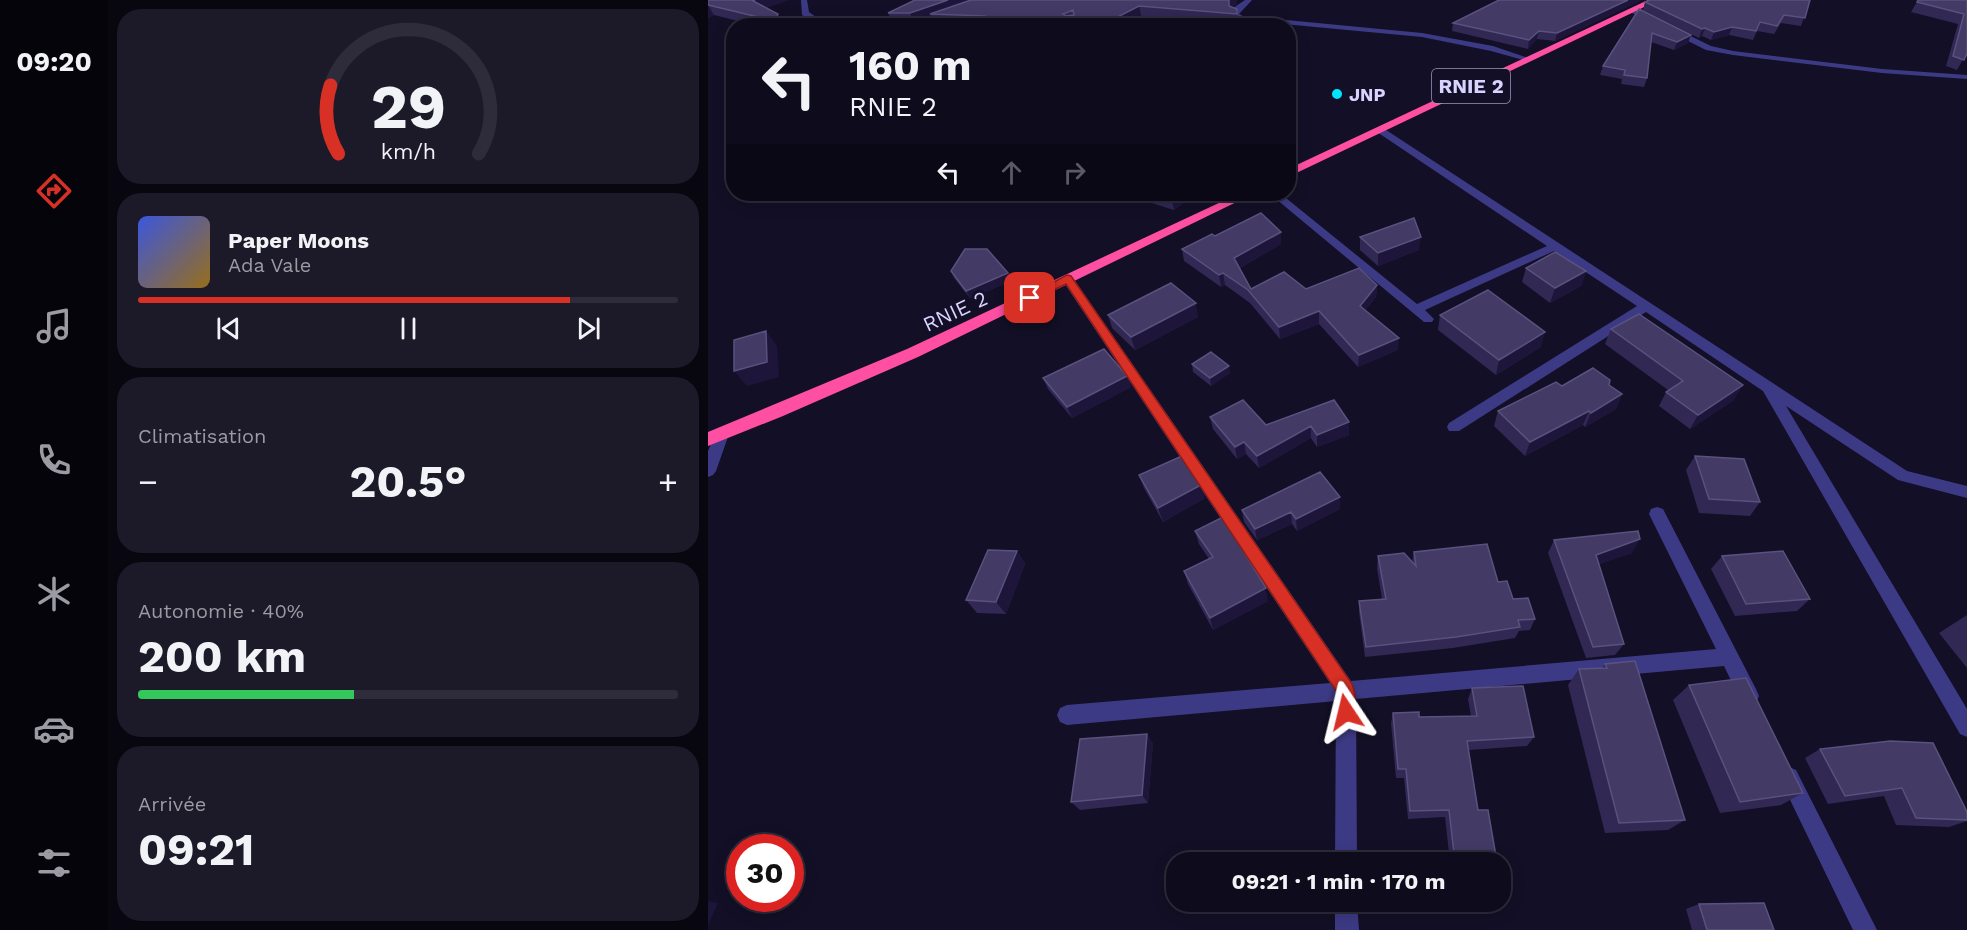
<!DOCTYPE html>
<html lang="fr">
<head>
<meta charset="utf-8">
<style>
	body { margin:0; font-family:"Work Sans",sans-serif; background:#1c1929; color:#f1f3f6; height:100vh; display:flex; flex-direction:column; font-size:22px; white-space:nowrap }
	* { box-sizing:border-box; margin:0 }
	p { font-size:20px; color:#9b9ba3 }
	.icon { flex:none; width:33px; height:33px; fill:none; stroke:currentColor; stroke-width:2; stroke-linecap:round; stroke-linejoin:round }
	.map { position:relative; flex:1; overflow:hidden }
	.sheet { display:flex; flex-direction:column; gap:9px; padding:9px; background:#08060f; width:600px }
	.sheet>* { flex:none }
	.hud { position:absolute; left:18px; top:18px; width:570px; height:183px; border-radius:24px; box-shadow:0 3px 15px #0003,0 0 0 2px #2e2b3b; background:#0e0b1c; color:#f1f3f6; overflow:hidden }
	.speed { position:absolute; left:18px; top:834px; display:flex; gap:12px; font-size:30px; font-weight:700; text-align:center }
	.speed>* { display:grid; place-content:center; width:78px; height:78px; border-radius:50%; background:#0e0b1c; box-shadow:0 3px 15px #0003,0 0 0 2px #2e2b3b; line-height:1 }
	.speed .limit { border:9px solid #d22; background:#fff; color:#111 }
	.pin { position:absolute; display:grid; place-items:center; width:51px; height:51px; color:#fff; margin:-26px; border-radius:12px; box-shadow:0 3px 9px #0006 }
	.me { position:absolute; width:66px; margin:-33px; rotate:350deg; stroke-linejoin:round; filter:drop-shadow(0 0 4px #0008) }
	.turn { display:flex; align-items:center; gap:21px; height:126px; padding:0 24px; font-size:27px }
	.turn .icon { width:78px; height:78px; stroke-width:2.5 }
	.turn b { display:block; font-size:42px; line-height:51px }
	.lanes { display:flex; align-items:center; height:57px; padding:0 24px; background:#0003; justify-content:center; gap:30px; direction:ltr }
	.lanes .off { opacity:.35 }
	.big { font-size:45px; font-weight:700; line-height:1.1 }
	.sheet .widget { flex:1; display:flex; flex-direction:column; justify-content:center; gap:9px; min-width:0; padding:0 21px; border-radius:24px; background:#1c1929 }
	.sheet .dial { align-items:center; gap:0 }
	.dial svg { height:156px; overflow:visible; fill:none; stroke:#2e2b3b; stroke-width:7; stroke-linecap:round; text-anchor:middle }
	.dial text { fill:#f1f3f6; stroke:none }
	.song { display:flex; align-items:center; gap:18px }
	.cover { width:72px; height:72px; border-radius:9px; background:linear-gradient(135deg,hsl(230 70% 55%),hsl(40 70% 35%)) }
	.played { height:6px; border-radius:3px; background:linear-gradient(90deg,#d93025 80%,#2e2b3b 80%) }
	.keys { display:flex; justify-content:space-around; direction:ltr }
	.heat { display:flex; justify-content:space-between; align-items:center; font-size:33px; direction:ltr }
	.charge { height:9px; border-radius:4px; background:linear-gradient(90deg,#34c759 40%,#2e2b3b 0) }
	.trip { position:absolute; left:458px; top:852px; width:345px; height:60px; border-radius:24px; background:#0e0b1c; box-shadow:0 3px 15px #0003,0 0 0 2px #2e2b3b; font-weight:700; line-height:60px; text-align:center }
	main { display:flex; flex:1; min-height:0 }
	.tab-bar { display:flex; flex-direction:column; width:108px; justify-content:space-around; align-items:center; background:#06040b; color:#9b9ba3 }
	.tab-bar .icon { width:42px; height:42px }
	.tab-bar .selected { color:#d93025 }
	.tab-bar b { font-size:27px; color:#f1f3f6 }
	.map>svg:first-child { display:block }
</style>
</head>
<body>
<main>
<nav class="tab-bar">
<b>09:20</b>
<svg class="icon selected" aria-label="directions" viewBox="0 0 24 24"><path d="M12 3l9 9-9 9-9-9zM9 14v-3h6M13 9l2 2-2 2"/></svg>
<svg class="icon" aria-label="music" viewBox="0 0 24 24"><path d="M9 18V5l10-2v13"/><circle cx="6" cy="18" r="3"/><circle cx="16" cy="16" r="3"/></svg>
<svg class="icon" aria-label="phone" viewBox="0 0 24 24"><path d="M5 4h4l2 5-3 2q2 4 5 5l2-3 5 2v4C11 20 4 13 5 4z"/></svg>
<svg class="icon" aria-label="climate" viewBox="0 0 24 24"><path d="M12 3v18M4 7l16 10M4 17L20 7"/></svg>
<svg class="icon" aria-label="car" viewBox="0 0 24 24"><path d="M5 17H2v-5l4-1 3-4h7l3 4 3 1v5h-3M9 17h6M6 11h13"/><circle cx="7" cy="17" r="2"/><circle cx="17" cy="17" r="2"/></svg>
<svg class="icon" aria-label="filters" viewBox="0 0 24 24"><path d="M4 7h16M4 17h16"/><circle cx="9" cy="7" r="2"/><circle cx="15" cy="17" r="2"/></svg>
</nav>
<section class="sheet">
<div class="widget dial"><svg viewBox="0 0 100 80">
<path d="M14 69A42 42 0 1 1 86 69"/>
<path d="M14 69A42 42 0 0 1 10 34" stroke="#d93025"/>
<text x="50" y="56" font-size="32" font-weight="700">29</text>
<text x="50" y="72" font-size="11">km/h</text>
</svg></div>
<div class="widget">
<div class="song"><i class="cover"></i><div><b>Paper Moons</b><p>Ada Vale</p></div></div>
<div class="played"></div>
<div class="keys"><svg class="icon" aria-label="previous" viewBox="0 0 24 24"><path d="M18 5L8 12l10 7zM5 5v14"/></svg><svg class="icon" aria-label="pause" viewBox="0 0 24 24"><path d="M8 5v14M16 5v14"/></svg><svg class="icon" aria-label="next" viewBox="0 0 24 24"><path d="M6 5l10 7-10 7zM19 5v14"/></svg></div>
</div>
<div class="widget"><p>Climatisation</p>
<div class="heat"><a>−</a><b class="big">20.5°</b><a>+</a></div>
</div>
<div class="widget"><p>Autonomie · 40%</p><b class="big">200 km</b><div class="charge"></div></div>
<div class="widget"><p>Arrivée</p><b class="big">09:21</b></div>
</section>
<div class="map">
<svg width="1259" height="930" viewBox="0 0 1259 930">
	<rect width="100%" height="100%" fill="#130f26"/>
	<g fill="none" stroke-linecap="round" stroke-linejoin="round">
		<path fill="#3d3a85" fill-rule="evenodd" d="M93,0H99L101,12L120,26H111L94,15Z
			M537,0H544L531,14L535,16L714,33L785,46L823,59L819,61L783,51L714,37L534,20L524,17L525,8Z
			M925,8L1003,46L1025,51L1174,69L1259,75V79L1174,73L1025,55L998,50L922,12Z
			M244,13L247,17L221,26H209Z
			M669,128H675L1199,471L1259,486V498L1190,480L1078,406L1259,709V737L1252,734L1055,391L938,312L751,431H741L739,427L741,423L929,306L846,251L717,310L726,319L724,322H716L562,194H573L709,304L839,246L669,132Z
			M359,274L363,275L643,681L1008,649L941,514L943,509L949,507L955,509L1048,689L1051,696L1048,703L1041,705L1034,703L1016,666L648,699L649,862H627L628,701L359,725L352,722L349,715L352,708L359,705L622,683L353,278Z
			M14,429L21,434L8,471L5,475L0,477V451L9,430Z
			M1081,767L1088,770L1169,930H1145L1071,777L1074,770Z
			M627,902H649L651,930H627Z"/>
		<path fill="#ff4fa3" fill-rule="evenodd" d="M940,0H951L580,177V169Z
			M530,194H545L210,357L75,416L0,446V432L199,349Z"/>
	</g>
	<path fill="#312854" d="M0,0H80L58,8L75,24V26H50L6,15L0,18Z
		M207,0H529V3L524,7L529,9L531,26H516L434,19L420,26H226L224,20L207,26L186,25L180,13Z
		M1102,0L1093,26L1073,23L1066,34L1049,31L1045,40L1021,35L1003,40L994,36L991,38L935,10L937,2Z
		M1210,0H1259V57L1257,56L1249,70L1238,66L1250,24L1203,12Z
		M932,1L847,41L829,39L820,49L744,31L745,23Z
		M931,9L980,43L966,50L943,42L939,78L936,87L913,84L914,79L892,75L895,66Z
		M415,194H488L466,210Z
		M573,232V244L532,268L543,289H598L669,285L668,297L657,311L690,350L650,367L611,324L572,339L542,303L517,285L513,287L476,261L474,249L507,236Z
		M652,237L711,250L670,266L652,250Z
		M818,268L878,271L873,286L842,303L814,282Z
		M243,271L300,273L304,281L262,298L246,278Z
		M400,315L490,317L427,350L404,328Z
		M732,315L833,347L788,375L730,330Z
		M903,329L1026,400L982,429L951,406L958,392L960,390L897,344Z
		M484,364L522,373L503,386L485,372Z
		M419,376L423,387L364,418L340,389L335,378Z
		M901,385L914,394L908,409L877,427L875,425L817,456L786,426L790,411L854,386Z
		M626,400L641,435L609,447L603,438L551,468L538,454L529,459L505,429L502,417L558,425Z
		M987,456L1052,502L1042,516L991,513L978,470Z
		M431,475L497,498L455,522L436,488Z
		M632,497V509L589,531L584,524L549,540L536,522L534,510Z
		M487,531L560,601L505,630L480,584L476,571L501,559L491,544Z
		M846,540L924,553L891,564L916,644L907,655L878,658L840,553Z
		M309,551L317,564L298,614L269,613L258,600Z
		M706,552L790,582L805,599L827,619L822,630L811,631L807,638L745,648L657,657L651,612V601L674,599L669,568L670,556L704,562Z
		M1014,556L1102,599L1089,611L1027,616L1003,569Z
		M1259,615V668L1231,633Z
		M897,664L977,820L960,830L897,833L860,685L871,669L894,668Z
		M981,685L1095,793L1073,805L1012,813L965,700Z
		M764,688L826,737L819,746L761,750L770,810L789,862H742L737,817L700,819L696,778H688L683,723L685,713L711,717L763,716L760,699Z
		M445,743L440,803L372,810L363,802Z
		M1112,749L1259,812V821L1241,827L1188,825L1176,796L1120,804L1097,758Z
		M991,904L1066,930H984L978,909Z"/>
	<path fill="#1d163a" d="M47,0H80L51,11L45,1Z
		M240,0H278L222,14L224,20L207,26L202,13Z
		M521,0H529V3L523,8L521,6Z
		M920,0H934L847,41L849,33Z
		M0,5L6,15L0,18Z
		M431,6L434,19L420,26H392Z
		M70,14L75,24V26H70L67,21Z
		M1024,27L1021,35L1003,40L1006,32Z
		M997,28L994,36L991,38L994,29Z
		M831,31L829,39L820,49L821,40Z
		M983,35L980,43L966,50L969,42Z
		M465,194H488L466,210L463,195Z
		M573,232V244L528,270L526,258Z
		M713,237L711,250L670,266V253Z
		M878,271L873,286L842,303L847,288Z
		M300,273L304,281L262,298L258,291Z
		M515,273L517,285L513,287L511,275Z
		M669,285L668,297L651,319L652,306Z
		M488,303L490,317L427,350L423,337Z
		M611,311V324L572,339L571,327Z
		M58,331L69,346L71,377L39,386L26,371Z
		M837,332L833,347L788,375L791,360Z
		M691,338L690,350L650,367L651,355Z
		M521,366L522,373L503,386L502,378Z
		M419,376L423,387L364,418L359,407Z
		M1035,385L1026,400L982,429L990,415Z
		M914,394L908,409L877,427L883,413Z
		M881,411L875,425L817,456L822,442Z
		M641,422V435L609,447V435Z
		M603,426V438L551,468L549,456Z
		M536,442L538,454L529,459L527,447Z
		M493,485L497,498L455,522L450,508Z
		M632,497V509L589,531L588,519Z
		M583,512L584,524L549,540L547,529Z
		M932,539L924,553L881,568L888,555Z
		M309,551L317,564L298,614L288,602Z
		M558,588L560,601L505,630L502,618Z
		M439,734L445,743L440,803L434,795Z
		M0,901L10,903L0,925Z"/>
	<path fill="#433a66" stroke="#5a527e" stroke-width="1.5" fill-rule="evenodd" d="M0,0H47L45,1L70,14L67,21L0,5Z
		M207,0H240L202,13H180Z
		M263,0H521V6L529,9V14L431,6L392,26H251L278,16L222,14ZM365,10L366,15L358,16L355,14Z
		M791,0H920L849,33L831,31L821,40L745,23Z
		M942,0H1102L1097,18L1076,15L1069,26L1052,22L1048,31L1024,27L1006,32L997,28L994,29L937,2Z
		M1210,0H1259V53L1256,60L1245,56L1256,14L1209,2Z
		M931,9L983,35L969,42L944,33L939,78L916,75L917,70L895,66Z
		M88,23L94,26H78Z
		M553,213L573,232L526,258L543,289L576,272L598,289L651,268L669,285L652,306L691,338L651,355L611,311L571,327L540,290L515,273L511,275L474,249L504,234L507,236Z
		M706,218L713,237L670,253L652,237Z
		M257,249H279L300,273L258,291L243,271Z
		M847,252L878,271L847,288L818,268Z
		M463,283L488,303L423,337L400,315Z
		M780,290L837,332L791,360L732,315Z
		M931,314L1035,385L990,415L958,392L975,381L903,329Z
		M58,331L59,362L26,371V340Z
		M396,349L419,376L359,407L335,378Z
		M503,352L521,366L502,378L484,364Z
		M885,368L902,380L901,385L914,394L883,413L881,411L822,442L790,411L848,382L854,386Z
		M535,400L558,425L626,400L641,422L609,435L603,426L549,456L536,442L527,447L502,417Z
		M474,456L493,485L450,508L431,475Z
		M987,456L1036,459L1052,502L1001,499Z
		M612,472L632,497L588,519L583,512L547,529L534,510Z
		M515,517L558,588L502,618L476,571L505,557L487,531Z
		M930,531L932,539L888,555L916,644L885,647L846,540Z
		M779,544L790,582L799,581L805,599L820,598L827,619L810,620L812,627L748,637L658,647L651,601L678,599L670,556L696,553L708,566L706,552Z
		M280,550L309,551L288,602L258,600Z
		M1075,551L1102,599L1038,604L1014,556Z
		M927,661L977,820L911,823L871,669L899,668L897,664Z
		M1038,678L1095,793L1032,802L981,685Z
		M815,686L826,737L759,741L770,810H780L789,862H747L741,810L702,811L698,769H690L685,713L711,712V717L769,716L764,688Z
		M439,734L434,795L363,802L372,739Z
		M1182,741L1225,743L1259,812V820L1208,818L1194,788L1137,796L1112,749Z
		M1056,903L1066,930H999L991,904Z"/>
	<path fill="#d93025" stroke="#8d1f18" stroke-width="1.5" d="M359,275L363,276L644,684C648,694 648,708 644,718L638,721L632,718L629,712V692L358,284L325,300L322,301L316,298Z"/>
	<circle fill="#00e5ff" stroke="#130f26" stroke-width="2" cx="629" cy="94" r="6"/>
	<g text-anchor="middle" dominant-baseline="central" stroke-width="6" stroke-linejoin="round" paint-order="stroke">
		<g font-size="18" font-weight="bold" fill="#d9d4ff" stroke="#130f26" text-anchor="start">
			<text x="641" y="94">JNP</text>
		</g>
		<rect fill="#130f26" stroke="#9e99be" stroke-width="1.5" x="724" y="69" width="78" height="34" rx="4.5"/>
		<g font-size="20" font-weight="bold" fill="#d9d4ff">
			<text x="763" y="86">RNIE 2</text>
		</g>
		<g font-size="21" fill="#d9d4ff" stroke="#130f26">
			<text transform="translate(247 311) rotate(-25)">RNIE 2</text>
		</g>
	</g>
</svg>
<div class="speed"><div class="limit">30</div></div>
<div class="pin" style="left:322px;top:298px;background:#d93025"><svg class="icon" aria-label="arrive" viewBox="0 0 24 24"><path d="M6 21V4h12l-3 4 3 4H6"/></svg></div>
<svg class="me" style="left:638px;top:712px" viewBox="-20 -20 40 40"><path d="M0-17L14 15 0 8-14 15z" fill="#d93025" stroke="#fff" stroke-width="4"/></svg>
<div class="trip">09:21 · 1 min · 170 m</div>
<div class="hud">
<div class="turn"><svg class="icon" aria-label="left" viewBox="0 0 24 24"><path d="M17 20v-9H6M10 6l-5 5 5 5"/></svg><div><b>160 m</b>RNIE 2</div></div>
<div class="lanes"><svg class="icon" aria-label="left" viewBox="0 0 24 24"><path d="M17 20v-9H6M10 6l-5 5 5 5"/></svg><svg class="icon off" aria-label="ahead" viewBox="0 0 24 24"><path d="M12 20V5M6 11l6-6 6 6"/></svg><svg class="icon off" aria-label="right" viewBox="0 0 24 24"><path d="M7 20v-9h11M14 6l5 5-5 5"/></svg></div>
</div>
</div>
</main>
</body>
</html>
